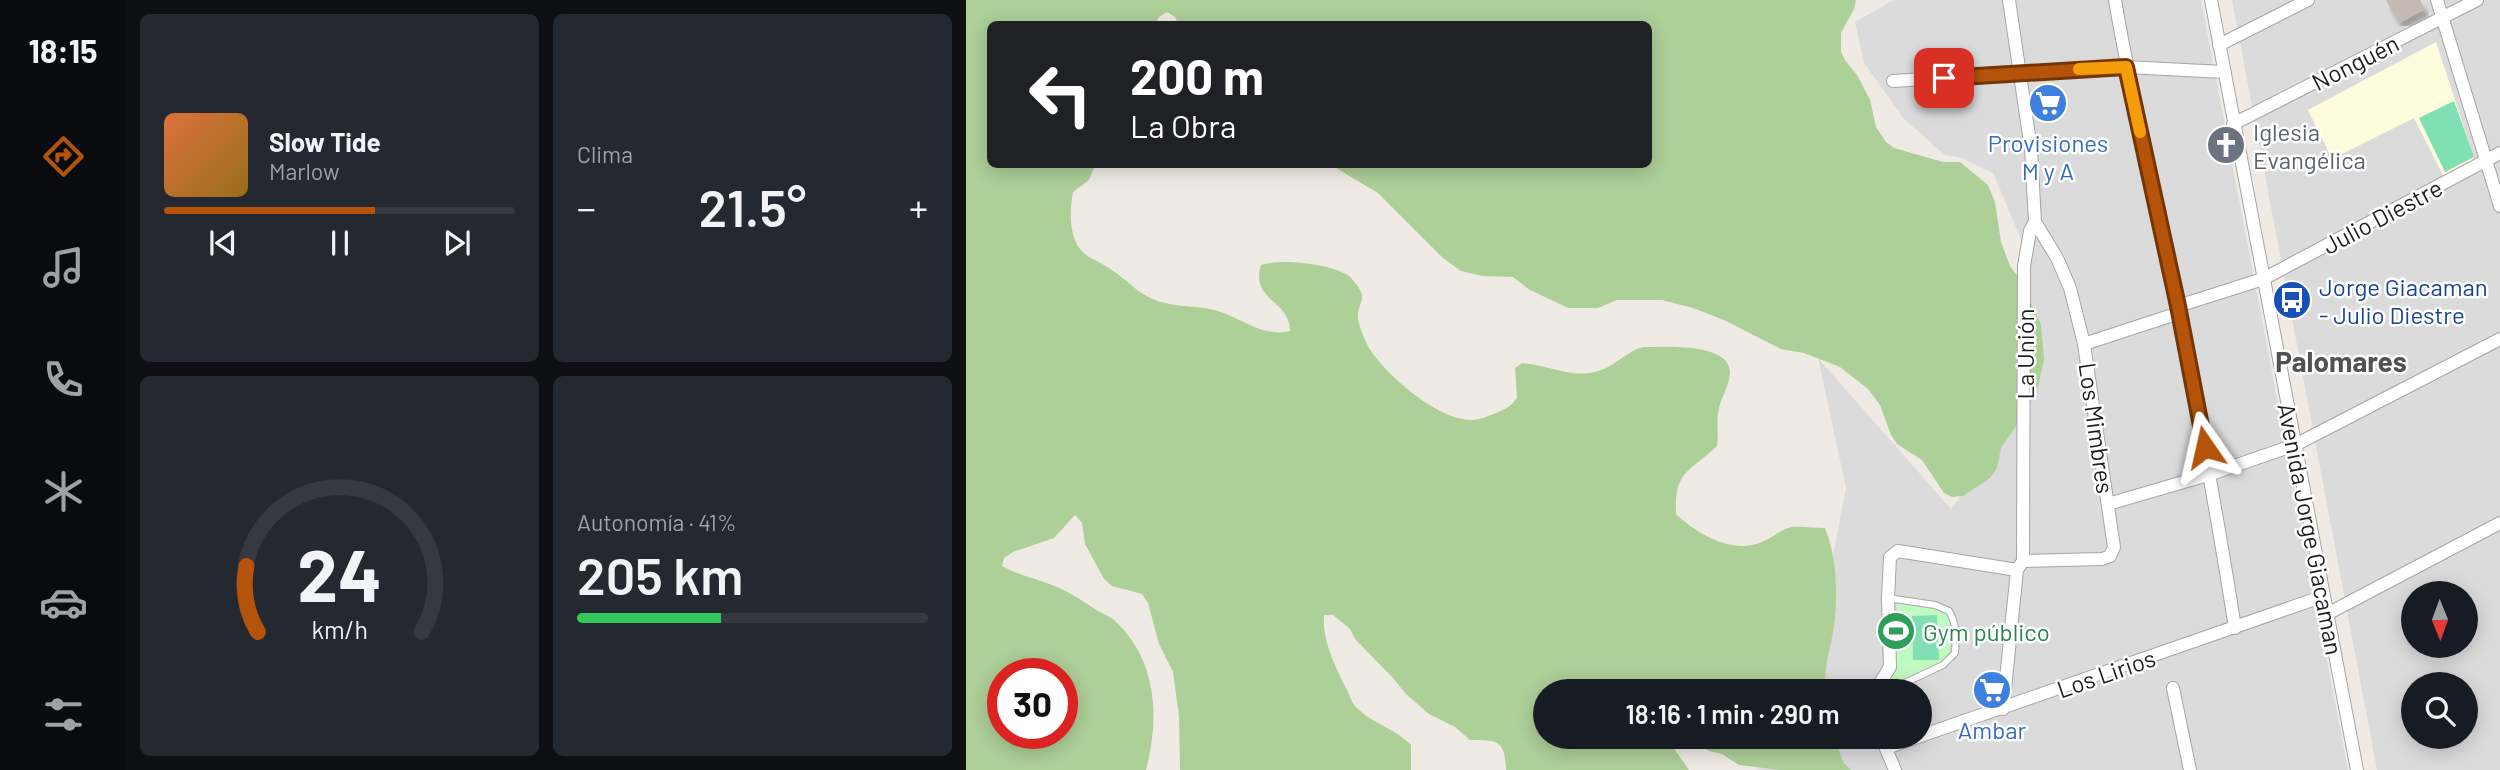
<!DOCTYPE html>
<html lang="es">
<head>
<meta charset="utf-8">
<style>
	body { margin:0; font-family:Barlow,sans-serif; background:#242831; color:#f1f3f6; height:100vh; display:flex; flex-direction:column; font-size:26px; white-space:nowrap }
	* { box-sizing:border-box; margin:0 }
	p { font-size:23px; color:#9ea1a6 }
	.icon { flex:none; width:38px; height:38px; fill:none; stroke:currentColor; stroke-width:2; stroke-linecap:round; stroke-linejoin:round }
	.map { position:relative; flex:1; overflow:hidden }
	.drawer { display:flex; flex-direction:column; gap:14px; padding:14px; background:#0d0f14; width:840px }
	.drawer>* { flex:none }
	.hud { position:absolute; left:21px; top:21px; width:665px; height:147px; border-radius:10px; box-shadow:0 4px 18px #0003; background:#202124; color:#fff; overflow:hidden }
	.needle { width:46px; rotate:179deg }
	.fabs { position:absolute; left:1435px; top:581px; display:grid; gap:14px }
	.fabs a { display:grid; place-items:center; width:77px; height:77px; border-radius:50%; background:#171b24; box-shadow:0 4px 18px #0003; font-size:35px }
	.speed { position:absolute; left:21px; top:658px; display:flex; gap:14px; font-size:35px; font-weight:700; text-align:center }
	.speed>* { display:grid; place-content:center; width:91px; height:91px; border-radius:50%; background:#171b24; box-shadow:0 4px 18px #0003; line-height:1 }
	.speed .limit { border:10px solid #d22; background:#fff; color:#111 }
	.pin { position:absolute; display:grid; place-items:center; width:60px; height:60px; color:#fff; margin:-30px; border-radius:14px; box-shadow:0 4px 10px #0006 }
	.me { position:absolute; width:77px; margin:-38px; rotate:349deg; stroke-linejoin:round; filter:drop-shadow(0 0 5px #0008) }
	.turn { display:flex; align-items:center; gap:24px; height:147px; padding:0 28px; font-size:32px }
	.turn .icon { width:91px; height:91px; stroke-width:2.5 }
	.turn b { display:block; font-size:49px; line-height:60px }
	.big { font-size:52px; font-weight:600; line-height:1.1 }
	.drawer .widget { flex:1; display:flex; flex-direction:column; justify-content:center; gap:10px; min-width:0; padding:0 24px; border-radius:10px; background:#242831 }
	.drawer .dial { align-items:center; gap:0 }
	.dial svg { height:182px; overflow:visible; fill:none; stroke:#363941; stroke-width:7; stroke-linecap:round; text-anchor:middle }
	.dial text { fill:#f1f3f6; stroke:none }
	.song { display:flex; align-items:center; gap:21px }
	.cover { width:84px; height:84px; border-radius:10px; background:linear-gradient(135deg,hsl(20 70% 55%),hsl(40 70% 35%)) }
	.played { height:7px; border-radius:4px; background:linear-gradient(90deg,#b45309 60%,#363941 60%) }
	.keys { display:flex; justify-content:space-around; direction:ltr }
	.heat { display:flex; justify-content:space-between; align-items:center; font-size:38px; direction:ltr }
	.charge { height:10px; border-radius:5px; background:linear-gradient(90deg,#34c759 41%,#363941 0) }
	.drawer .tiles { flex:1; display:grid; gap:14px; grid-template-columns:repeat(2,1fr) }
	.trip { position:absolute; left:567px; top:679px; width:399px; height:70px; border-radius:35px; background:#171b24; box-shadow:0 4px 18px #0003; font-weight:600; line-height:70px; text-align:center }
	main { display:flex; flex:1; min-height:0 }
	.dock { display:flex; flex-direction:column; width:126px; justify-content:space-around; align-items:center; background:#090b0e; color:#9ea1a6 }
	.dock .icon { width:49px; height:49px }
	.dock .current { color:#b45309 }
	.dock b { font-size:32px; color:#f1f3f6 }
	.map>svg:first-child { display:block }
</style>
</head>
<body>
<main>
<nav class="dock">
<b>18:15</b>
<svg class="icon current" aria-label="directions" viewBox="0 0 24 24"><path d="M12 3l9 9-9 9-9-9zM9 14v-3h6M13 9l2 2-2 2"/></svg>
<svg class="icon" aria-label="music" viewBox="0 0 24 24"><path d="M9 18V5l10-2v13"/><circle cx="6" cy="18" r="3"/><circle cx="16" cy="16" r="3"/></svg>
<svg class="icon" aria-label="phone" viewBox="0 0 24 24"><path d="M5 4h4l2 5-3 2q2 4 5 5l2-3 5 2v4C11 20 4 13 5 4z"/></svg>
<svg class="icon" aria-label="climate" viewBox="0 0 24 24"><path d="M12 3v18M4 7l16 10M4 17L20 7"/></svg>
<svg class="icon" aria-label="car" viewBox="0 0 24 24"><path d="M5 17H2v-5l4-1 3-4h7l3 4 3 1v5h-3M9 17h6M6 11h13"/><circle cx="7" cy="17" r="2"/><circle cx="17" cy="17" r="2"/></svg>
<svg class="icon" aria-label="filters" viewBox="0 0 24 24"><path d="M4 7h16M4 17h16"/><circle cx="9" cy="7" r="2"/><circle cx="15" cy="17" r="2"/></svg>
</nav>
<section class="drawer">
<div class="tiles">
<div class="widget">
<div class="song"><i class="cover"></i><div><b>Slow Tide</b><p>Marlow</p></div></div>
<div class="played"></div>
<div class="keys"><svg class="icon" aria-label="previous" viewBox="0 0 24 24"><path d="M18 5L8 12l10 7zM5 5v14"/></svg><svg class="icon" aria-label="pause" viewBox="0 0 24 24"><path d="M8 5v14M16 5v14"/></svg><svg class="icon" aria-label="next" viewBox="0 0 24 24"><path d="M6 5l10 7-10 7zM19 5v14"/></svg></div>
</div>
<div class="widget"><p>Clima</p>
<div class="heat"><a>−</a><b class="big">21.5°</b><a>+</a></div>
</div>
<div class="widget dial"><svg viewBox="0 0 100 80">
<path d="M14 69A42 42 0 1 1 86 69"/>
<path d="M14 69A42 42 0 0 1 9 40" stroke="#b45309"/>
<text x="50" y="56" font-size="32" font-weight="700">24</text>
<text x="50" y="72" font-size="11">km/h</text>
</svg></div>
<div class="widget"><p>Autonomía · 41%</p><b class="big">205 km</b><div class="charge"></div></div>
</div>
</section>
<div class="map">
<svg width="1534" height="770" viewBox="0 0 1534 770">
	<defs>
		<filter id="shadow"><feDropShadow dx="4" dy="7" stdDeviation="2" flood-color="#0004"/></filter>
	</defs>
	<rect width="100%" height="100%" fill="#efebe4"/>
	<path fill="#dcdbdb" fill-rule="evenodd" d="M928,0H1235L1382,770H789L829,757L833,737H954V691H841L880,488L852,358L985,509L1048,424L1055,239L1027,173L995,158L979,155L938,119L898,63L889,22Z
		M1266,0H1534V770H1411ZM1447,593H1500V646H1447ZM1447,684H1500V737H1447Z"/>
	<path fill="#fffcde" d="M1470,42L1509,161L1479,179L1448,118L1366,159L1342,110Z"/>
	<path fill="#adcf98" fill-rule="evenodd" d="M0,0H890L888,9L875,33V52L879,60L891,75L904,100L910,127L920,142L928,148L977,162H994L1022,185L1029,202L1035,242L1044,266L1055,281L1075,325L1078,359L1072,387L1059,413L1035,448L1031,468L1024,478L997,496L986,497L978,493L956,460L931,444L925,435L914,405L902,389L874,367L838,353L815,349L758,320L727,308L696,300H651L632,308H602L564,290L547,277L516,276L495,271L477,258L412,193L365,165L682,164V24H212L209,17L201,12L193,17L189,24H24V164L129,165L123,180L107,192C103,215 102,248 127,259C135,263 142,267 150,273C167,285 173,295 195,302C215,308 238,305 258,313C280,322 300,337 324,331C324,300 284,301 295,265C314,258 366,264 383,276C386,278 387,281 390,284C403,300 391,302 392,318C393,328 399,340 403,348C420,375 472,420 505,420C514,420 522,416 530,413C540,409 545,406 551,398L549,368L556,363C584,365 610,381 638,369C652,363 662,351 677,347C697,347 763,342 764,372C764,384 756,396 753,408C750,419 753,434 751,446C724,472 708,470 710,514C731,534 767,555 796,542C806,538 815,529 826,527C837,526 848,528 859,528C871,557 872,595 868,626C864,652 858,664 859,691H579V737H700L723,770H540C539,740 532,740 504,740L489,727L463,714L440,694L427,678L389,639L384,629L367,615H358C356,640 369,666 380,688C384,695 385,702 390,707C406,724 429,728 445,745V770H214L213,716L207,672L193,644L182,603L176,594L146,586L138,579L119,544L116,523L109,515L88,538L47,552L38,558L36,566C54,576 73,579 91,587C105,593 116,601 129,609C135,613 142,615 148,620C191,659 194,717 180,770H0ZM37,674H96V733H37Z
		M722,737H868L877,762L885,770H814L773,765L756,754L743,751Z"/>
	<path fill="#c1fac0" d="M932,601L980,611C986,626 987,643 980,658L962,669L926,684L922,681C937,654 930,630 932,601Z"/>
	<path fill="#81e0b3" d="M1488,101L1508,157L1479,172L1453,118Z
		M971,615L973,660H947L946,616Z"/>
	<path fill="#c4bab3" filter="url(#shadow)" d="M1420,0H1454L1459,9L1433,23Z"/>
	<g fill="none" stroke-linecap="round" stroke-linejoin="round">
		<defs>
			<path id="service" d="M913,687H930L977,665L989,653C990,639 991,624 983,611L969,605L922,598"/>
			<path id="minor" d="M1149,0C1166,102 1192,201 1211,303C1232,411 1252,519 1269,628
				M1245,0L1391,770
				M1471,0L1534,206
				M1253,45L1342,0
				M927,81L1160,67L1258,72
				M1267,124L1511,0
				M1212,306L1297,279L1534,153
				M1118,344L1213,313
				M1142,504L1245,474L1329,445L1534,339
				M1057,561L1136,559L1144,556L1148,547L1118,344L1104,288L1091,258L1069,222
				M1361,614L1534,523
				M1207,688L1224,770
				M909,691L924,667L922,598L924,557L932,551L1051,570
				M1037,709L1051,570L1057,561L1058,266L1064,231L1069,222L1065,149L1043,0
				M915,737L929,770
				M920,748L1358,596"/>
		</defs>
		<use href="#service" stroke="#a5a5a5" stroke-width="8"/>
		<use href="#minor" stroke="#a5a5a5" stroke-width="14"/>
		<use href="#service" stroke="#fff" stroke-width="6"/>
		<use href="#minor" stroke="#fff" stroke-width="12"/>
	</g>
	<g fill="none" stroke-linecap="round" stroke-linejoin="round">
		<defs>
			<path id="route" d="M978,78L1160,67L1212,306L1239,447"/>
		</defs>
		<use href="#route" stroke="#753606" stroke-width="18"/>
		<use href="#route" stroke="#b45309" stroke-width="12"/>
		<path stroke="#f59e0b" stroke-width="12" d="M1113,69L1160,67L1174,132"/>
	</g>
	<defs>
		<symbol id="supermarket-disc" viewBox="-11 -11 22 22"><circle r="9.5" fill="#3f7fe0" stroke="#fff"/><path d="M-6-5.5h2.5l.6 2H6L4.5 2H-2.5L-4.4-4H-6ZM-1.5 3.2a1.3 1.3 0 1 0 .1 0ZM3 3.2a1.3 1.3 0 1 0 .1 0Z" fill="#fff"/></symbol>
		<symbol id="church-disc" viewBox="-11 -11 22 22"><circle r="9.5" fill="#6b7280" stroke="#fff"/><path d="M-1.2-6h2.4v3.5h3.3v2.4h-3.3V6h-2.4V-.1h-3.3v-2.4h3.3Z" fill="#fff"/></symbol>
		<symbol id="bus-disc" viewBox="-11 -11 22 22"><circle r="9.5" fill="#1a4fb4" stroke="#fff"/><path d="M-5-6H5V4H4V6H2V4H-2V6H-4V4H-5ZM-3.5-4V0h7V-4ZM-3.5 1.2v1.5H-2V1.2ZM2 1.2v1.5H3.5V1.2Z" fill="#fff"/></symbol>
		<symbol id="stadium-disc" viewBox="-11 -11 22 22"><circle r="9.5" fill="#2e9e5b" stroke="#fff"/><path d="M0-5a6.5 5 0 1 0 0 10a6.5 5 0 1 0 0-10ZM-3.5-1.8h7v3.6h-7Z" fill="#fff"/></symbol>
	</defs>
	<g fill-rule="evenodd">
		<use href="#supermarket-disc" x="1060" y="81" width="44" height="44"/>
		<use href="#church-disc" x="1238" y="123" width="44" height="44"/>
		<use href="#bus-disc" x="1304" y="278" width="44" height="44"/>
		<use href="#stadium-disc" x="908" y="609" width="44" height="44"/>
		<use href="#supermarket-disc" x="1004" y="668" width="44" height="44"/>
	</g>
	<g text-anchor="middle" dominant-baseline="central" stroke-width="5" stroke-linejoin="round" paint-order="stroke">
		<g font-size="24" fill="#1e1e1e" stroke="#fff">
			<text transform="translate(1389 62) rotate(-27)">Nonguén</text>
			<text transform="translate(1416 216) rotate(-28)">Julio Diestre</text>
			<text transform="translate(1058 354) rotate(-90)">La Unión</text>
			<text transform="translate(1131 428) rotate(82)">Los Mimbres</text>
			<text transform="translate(1345 529) rotate(79)">Avenida Jorge Giacaman</text>
			<text transform="translate(1140 673) rotate(-19)">Los Lirios</text>
		</g>
		<g font-size="24" fill="#5b616d" stroke="#fff" text-anchor="start">
			<text x="1287" y="131">Iglesia<tspan x="1287" dy="28">Evangélica</tspan></text>
		</g>
		<g font-size="24" fill="#366cbe" stroke="#fff">
			<text x="1082" y="142">Provisiones<tspan x="1082" dy="28">M y A</tspan></text>
			<text x="1026" y="729">Ambar</text>
		</g>
		<g font-size="24" fill="#164399" stroke="#fff" text-anchor="start">
			<text x="1353" y="286">Jorge Giacaman<tspan x="1353" dy="28">- Julio Diestre</tspan></text>
		</g>
		<g font-size="24" fill="#27864d" stroke="#fff" text-anchor="start">
			<text x="957" y="631">Gym público</text>
		</g>
		<g font-size="28" font-weight="bold" fill="#515151" stroke="#fff">
			<text x="1375" y="361">Palomares</text>
		</g>
	</g>
</svg>
<div class="fabs">
<a><svg class="needle" viewBox="-14 -14 28 28"><path d="M0-13l5 13h-10z" fill="#e53935"/><path d="M0 13l5-13h-10z" fill="#9ea1a6"/></svg></a>
<a><svg class="icon" aria-label="search" viewBox="0 0 24 24"><circle cx="10" cy="10" r="6"/><path d="M15 15l6 6"/></svg></a>
</div>
<div class="speed"><div class="limit">30</div></div>
<div class="pin" style="left:978px;top:78px;background:#d93025"><svg class="icon" aria-label="arrive" viewBox="0 0 24 24"><path d="M6 21V4h12l-3 4 3 4H6"/></svg></div>
<svg class="me" style="left:1239px;top:447px" viewBox="-20 -20 40 40"><path d="M0-17L14 15 0 8-14 15z" fill="#b45309" stroke="#fff" stroke-width="4"/></svg>
<div class="trip">18:16 · 1 min · 290 m</div>
<div class="hud">
<div class="turn"><svg class="icon" aria-label="left" viewBox="0 0 24 24"><path d="M17 20v-9H6M10 6l-5 5 5 5"/></svg><div><b>200 m</b>La Obra</div></div>
</div>
</div>
</main>
</body>
</html>
